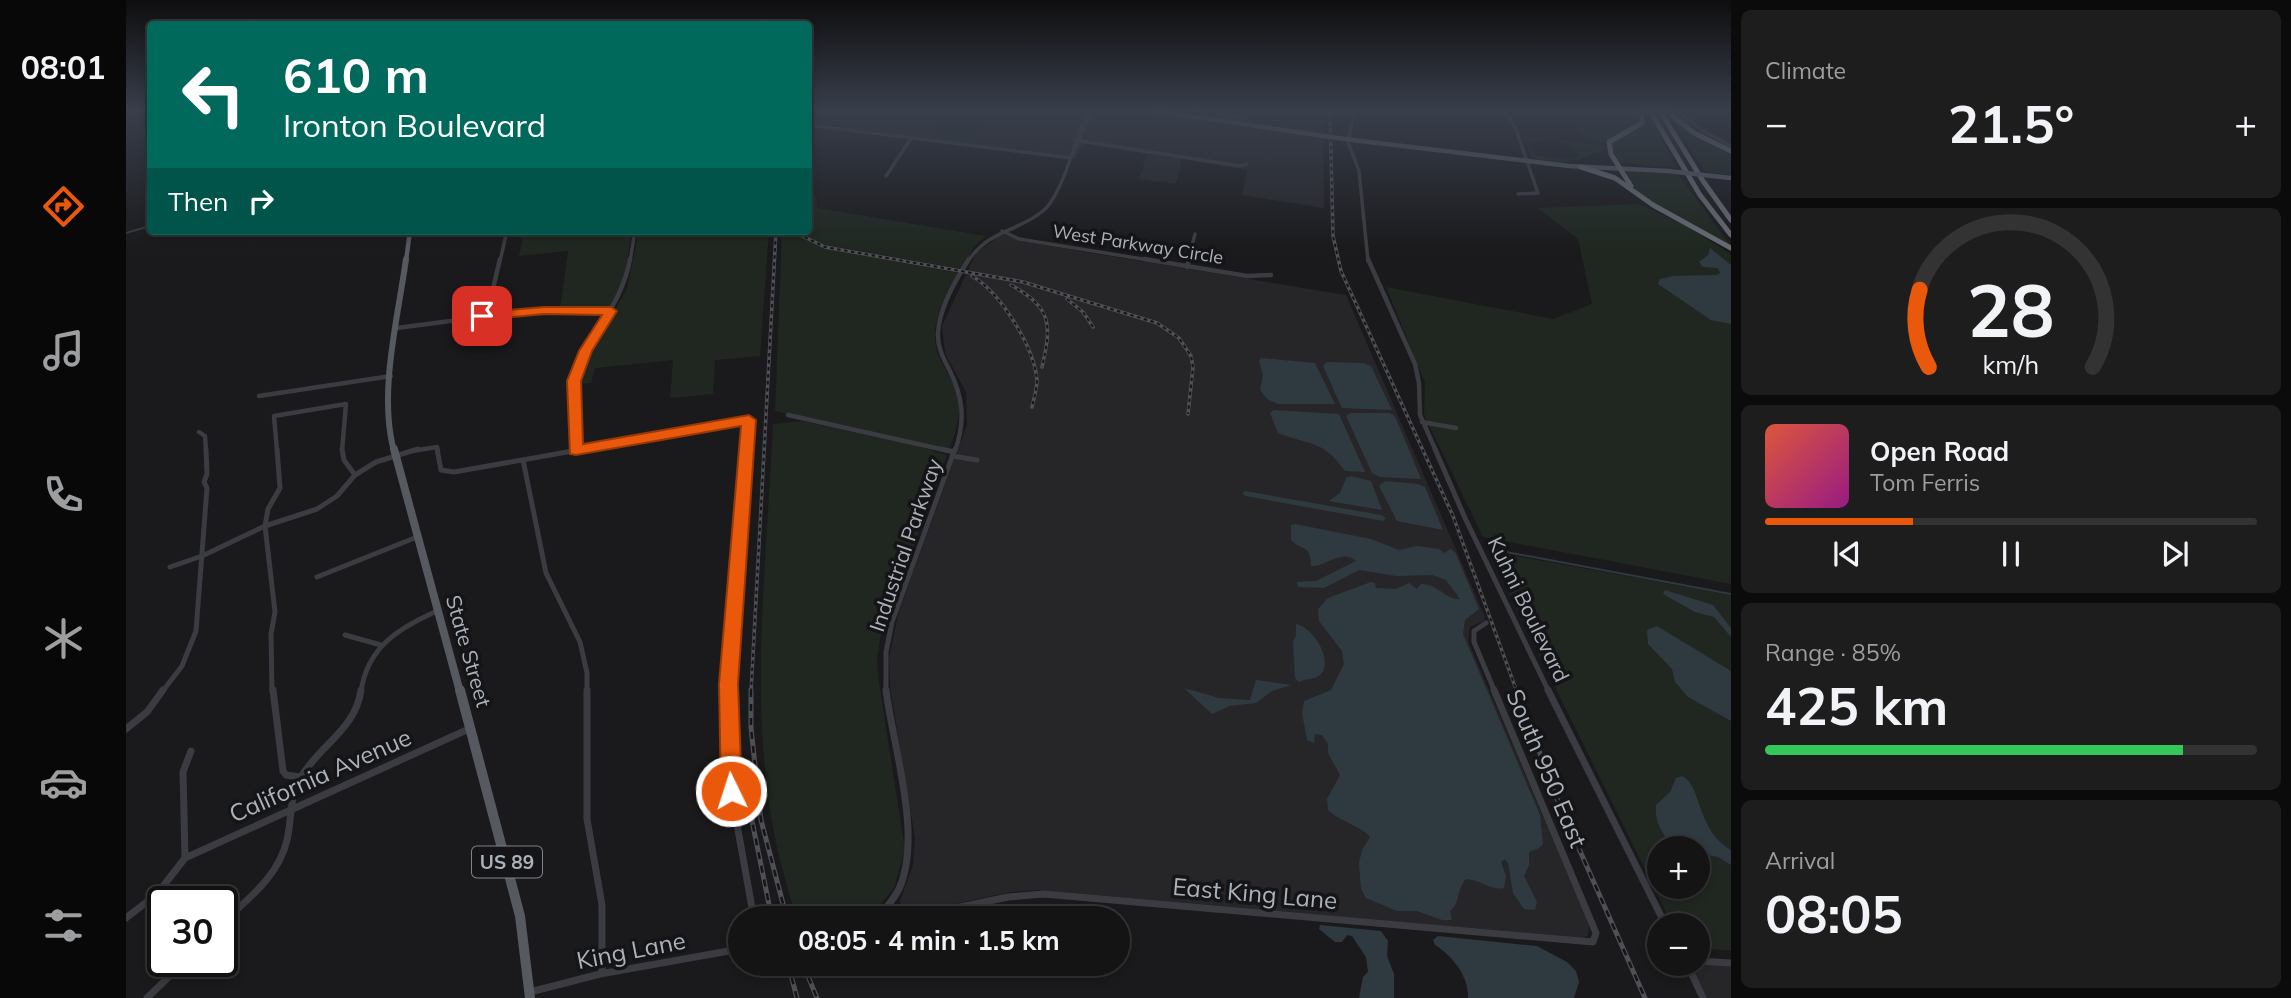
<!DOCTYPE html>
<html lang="en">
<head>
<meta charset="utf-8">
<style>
	body { margin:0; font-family:Mulish,sans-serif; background:#1d1d1e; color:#f1f3f6; height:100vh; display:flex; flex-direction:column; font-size:26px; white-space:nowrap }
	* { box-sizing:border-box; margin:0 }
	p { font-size:23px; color:#9d9ea0 }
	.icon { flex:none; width:38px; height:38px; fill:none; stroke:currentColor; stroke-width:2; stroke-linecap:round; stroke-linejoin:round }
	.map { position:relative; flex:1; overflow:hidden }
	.drawer { display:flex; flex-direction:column; gap:10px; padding:10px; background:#0b0b0c; width:560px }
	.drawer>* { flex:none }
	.guide { position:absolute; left:21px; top:21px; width:665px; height:214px; border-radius:7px; box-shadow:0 4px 10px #0003,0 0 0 2px #333334; background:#00695c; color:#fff; overflow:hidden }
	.controls { position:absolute; left:1521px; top:836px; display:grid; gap:14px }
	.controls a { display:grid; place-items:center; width:63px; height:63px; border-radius:50%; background:#141415; box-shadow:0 4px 10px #0003,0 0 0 2px #333334; font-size:35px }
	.speed { position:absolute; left:21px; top:886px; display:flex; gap:14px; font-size:35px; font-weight:700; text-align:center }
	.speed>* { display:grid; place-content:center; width:91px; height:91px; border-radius:50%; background:#141415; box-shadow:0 4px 10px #0003,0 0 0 2px #333334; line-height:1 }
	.speed .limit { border:4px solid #111; border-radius:10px; background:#fff; color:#111 }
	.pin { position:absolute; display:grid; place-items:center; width:60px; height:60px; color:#fff; margin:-30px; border-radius:14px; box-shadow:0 4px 10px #0006 }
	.me { position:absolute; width:77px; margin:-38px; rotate:356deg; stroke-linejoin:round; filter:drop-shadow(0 0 5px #0008) }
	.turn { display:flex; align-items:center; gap:24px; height:147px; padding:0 21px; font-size:32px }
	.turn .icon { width:91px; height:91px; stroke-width:2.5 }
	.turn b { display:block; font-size:49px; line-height:60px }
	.then { display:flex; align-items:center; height:66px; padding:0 21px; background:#0003; gap:14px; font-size:26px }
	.big { font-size:52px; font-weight:700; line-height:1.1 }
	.drawer .widget { flex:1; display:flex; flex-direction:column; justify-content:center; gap:10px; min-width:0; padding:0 24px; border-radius:10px; background:#1d1d1e }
	.drawer .dial { align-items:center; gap:0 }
	.dial svg { height:182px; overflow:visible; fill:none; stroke:#333334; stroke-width:7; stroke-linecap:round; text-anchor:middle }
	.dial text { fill:#f1f3f6; stroke:none }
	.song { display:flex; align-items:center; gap:21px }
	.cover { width:84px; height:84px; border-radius:10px; background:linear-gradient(135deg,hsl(10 70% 55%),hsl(310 70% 35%)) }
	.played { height:7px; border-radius:4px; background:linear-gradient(90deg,#ea580c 30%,#333334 30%) }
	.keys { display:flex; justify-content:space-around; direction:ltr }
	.heat { display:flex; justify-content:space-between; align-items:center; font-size:38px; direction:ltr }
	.charge { height:10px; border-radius:5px; background:linear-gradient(90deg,#34c759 85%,#333334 0) }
	.trip { position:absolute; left:602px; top:906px; width:402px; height:70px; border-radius:35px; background:#141415; box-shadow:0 4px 10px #0003,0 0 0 2px #333334; font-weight:700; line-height:70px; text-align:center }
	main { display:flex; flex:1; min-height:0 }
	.tab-bar { display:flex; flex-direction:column; width:126px; justify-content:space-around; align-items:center; background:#080808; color:#9d9ea0 }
	.tab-bar .icon { width:49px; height:49px }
	.tab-bar .active { color:#ea580c }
	.tab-bar b { font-size:32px; color:#f1f3f6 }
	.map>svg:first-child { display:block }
</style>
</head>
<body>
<main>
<nav class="tab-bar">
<b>08:01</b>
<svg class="icon active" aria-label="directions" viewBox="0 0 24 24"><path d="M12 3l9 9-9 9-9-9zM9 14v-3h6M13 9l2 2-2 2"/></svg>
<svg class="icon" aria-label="music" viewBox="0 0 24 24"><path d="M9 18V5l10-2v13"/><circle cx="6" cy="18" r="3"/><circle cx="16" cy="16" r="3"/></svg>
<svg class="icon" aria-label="phone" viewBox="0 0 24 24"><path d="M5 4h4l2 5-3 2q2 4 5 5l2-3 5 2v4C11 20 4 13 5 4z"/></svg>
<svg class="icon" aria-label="climate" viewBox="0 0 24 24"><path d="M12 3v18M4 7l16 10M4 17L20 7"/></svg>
<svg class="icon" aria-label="car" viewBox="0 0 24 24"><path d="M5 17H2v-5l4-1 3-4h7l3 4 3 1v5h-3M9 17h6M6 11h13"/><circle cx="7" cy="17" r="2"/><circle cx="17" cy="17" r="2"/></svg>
<svg class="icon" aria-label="filters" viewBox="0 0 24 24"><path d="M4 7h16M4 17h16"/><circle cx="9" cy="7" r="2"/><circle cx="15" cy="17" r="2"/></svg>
</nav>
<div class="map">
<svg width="1605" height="998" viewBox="0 0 1605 998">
	<rect width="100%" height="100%" fill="#1a1a1c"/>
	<path fill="#262629" d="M683,111H1197L1198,208L1116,195L1121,170L1056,159L1050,184L1013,179L1021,154L960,144L956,146L949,159L683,122Z
		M876,234L893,241L1220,295L1359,617L1358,621L1344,627L1342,641L1463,924L1462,936L1457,938L912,890L884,892L783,914L776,909L774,901L787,865L789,838L764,687L763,657L773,611L841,425L840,392L819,353L816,326L850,253Z
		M1605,963V998H1577L1561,964Z"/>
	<path fill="#1f2720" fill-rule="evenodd" d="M787,111H863C860,140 828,147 805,131L811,120L784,116Z
		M1444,111L1467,114V111H1513L1514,119C1505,131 1488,133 1476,143L1448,133L1453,131Z
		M1518,112H1519L1551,168L1493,163L1485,145C1493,132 1514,133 1520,119Z
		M1546,118L1605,152V175L1579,172Z
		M1397,136L1475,145L1478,149C1454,161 1430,167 1405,157L1401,146H1404L1407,154C1423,156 1439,162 1452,157C1444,136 1415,139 1399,142Z
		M1500,171L1552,174L1605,246L1522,200L1510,190Z
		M682,180H685L683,190L690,196L691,208L860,236L848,247L836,269L689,243L668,231H682Z
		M1513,204L1560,226L1605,254V584L1357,537L1298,415L1299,383L1260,287L1427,319L1466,304L1452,239L1412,208Z
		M385,231H506L498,279L484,308L434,309L442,251L393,256L397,239L384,234Z
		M513,231H643L634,356L589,360L587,394L544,398L547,360L469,368L465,383L452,384L461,357L501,289Z
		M656,231C670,231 685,244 700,248L832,273C823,292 809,314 809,335C808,352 818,366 826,381C839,404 832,426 823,450L649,411Z
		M676,421L788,445L821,455L754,638L751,662L753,682L779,850L768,888L742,919H670C664,895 656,871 651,847C621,714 641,559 647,424Z
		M1362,551L1605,595V951L1572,948V926H1547ZM1533,849H1572V887H1533Z"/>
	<path fill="#2f3a40" d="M1584,248L1605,265V324L1585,320L1532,284L1534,279L1547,276L1591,275L1594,273L1592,268L1577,267L1573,262L1582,255Z
		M1135,358L1189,363L1209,404H1152L1141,399L1134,390L1137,375L1133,361Z
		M1201,362L1237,363L1245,366L1266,410L1216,408L1197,366Z
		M1148,410L1213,414L1239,472L1219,471C1196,439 1185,446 1152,433L1144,413Z
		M1225,413H1263L1269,416L1295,479L1254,477L1246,473L1220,416Z
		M1225,476L1245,481L1256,510L1203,501L1214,493L1220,478Z
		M1259,481L1292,484L1299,487L1317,530L1271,521L1253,486Z
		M1119,491L1255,515L1260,518L1257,521L1120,496L1116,494Z
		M1169,524L1245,539L1273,550L1291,546L1313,549L1319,553L1324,549L1329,552L1353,609L1339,620L1337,634L1414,815L1417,844L1413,848L1403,852V865L1398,876L1411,902L1409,910L1398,909L1387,893L1382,863L1379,859L1375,862L1380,876L1378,888C1365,891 1353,879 1340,879C1331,888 1334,904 1324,911L1326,920H1316L1291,911H1271L1240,898L1235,889L1233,863L1236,850L1244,837C1237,827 1213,821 1202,810L1201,799L1214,775L1202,753V744L1196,735L1189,734L1188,743L1181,740L1176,713L1178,701L1205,690L1218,664L1216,651L1193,621L1192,609L1202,598L1245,582L1249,583L1250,588L1270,589L1283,583L1291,589L1295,584C1310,583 1322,601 1334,599L1320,580L1306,575L1270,576L1233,570L1198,588L1172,587L1171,582L1190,581L1230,561C1215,548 1199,568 1185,566C1184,544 1178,552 1165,540V525Z
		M1539,590L1587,605L1605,628V637L1588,617L1569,612L1537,594Z
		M1170,624C1186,626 1209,661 1194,675C1188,680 1180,678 1173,682L1169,678L1167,641L1170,636Z
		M1531,626L1605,671V721L1562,697L1549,682L1546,669L1522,644L1521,630Z
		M1130,680L1165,685L1146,691L1130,703L1104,706L1086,714L1058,688L1093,698L1124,700Z
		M1556,776C1576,785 1570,830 1605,850V865L1592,857L1572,853V849H1552C1538,840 1528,821 1530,805L1544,792L1550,778Z
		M1194,925L1255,931L1262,941L1261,956L1268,974V998H1233L1237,977L1242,972L1240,957L1226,936L1221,935L1216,942H1209L1193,929Z
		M1312,936L1411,946L1441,962L1450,971L1453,982L1448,998H1342C1343,977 1327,956 1309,945L1307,940Z"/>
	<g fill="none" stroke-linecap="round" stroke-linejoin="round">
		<path stroke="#2f3a40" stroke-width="2" d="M1583,111H1588
			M0,233L24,226
			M1364,549L1605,594"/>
		<path stroke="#3b3c41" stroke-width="3.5" d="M1064,111L1117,117
			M1228,111L1222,142L1233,171L1242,261
			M1377,111L1389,127L1412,193L1392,194
			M1552,111L1577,131L1605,146
			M682,125L945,158
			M949,140L1114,166L1121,164
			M945,158L966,111
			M760,176L786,137
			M876,231L893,239L1029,261
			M374,261L381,231
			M504,261L509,231
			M842,261C865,228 891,233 918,210C936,195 951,136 961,111
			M1062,261L1069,234"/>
		<path stroke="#3b3c41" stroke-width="4.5" d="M1018,259L1121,276L1145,275
			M1242,259L1289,364L1293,383L1294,415L1310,451
			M1061,267L1063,259
			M271,328L378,314L485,311
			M357,331L374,259
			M133,396L265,376
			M662,415L823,451
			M1296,422L1330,428
			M73,432L79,436L80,451
			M450,450C449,430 444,396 449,378C462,335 496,306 504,259
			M151,451L148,416L220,404L216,451
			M286,451L311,447L312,451
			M448,451L623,420
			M621,451L623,418
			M829,451C840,420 837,397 823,369C817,358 811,346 812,333C813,308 830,279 843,259"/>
		<path stroke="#3b3c41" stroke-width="5" d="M216,449L218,460L229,475
			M311,449L315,470L328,472L458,449
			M815,449L828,452
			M1309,449L1339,518L1423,692
			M826,456L851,460
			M397,460L420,573L454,642L461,673V692
			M44,567L76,556L139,526L191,509L211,496L229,475L250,462L292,449
			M191,577L291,537
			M1360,623L1348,631V642L1369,692
			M219,635L255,645
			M36,692L56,666L70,631L81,488L78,482L81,474L80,449
			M146,692L145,634L149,612L139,526L142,509L154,488L151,449
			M235,692C241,647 273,628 311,611
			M602,692L621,449
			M760,692V652L766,622L829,449"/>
		<path stroke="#3b3c41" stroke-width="7" d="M147,690L157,771L160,775L174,777
			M461,690V819L476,905V974
			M602,690L605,791L628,919
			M1422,690L1540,926
			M0,729L21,712L37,690
			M59,858L345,728
			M59,858L57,772L65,751
			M0,918L31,894L59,858
			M750,919C759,910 767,900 773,889C797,836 767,747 760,690
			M778,919L882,897L918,894L1467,942L1470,933L1368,690
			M96,923C122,899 153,876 161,840C166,819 163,796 175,777C193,746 230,729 235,690
			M1572,961L1605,963
			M1561,964L1577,998
			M404,992L474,974L614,949
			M21,998L59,961"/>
		<path stroke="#575960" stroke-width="4.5" d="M1029,111L1198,136
			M1235,141L1443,166L1542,171
			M1587,176L1605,178
			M280,261L284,231"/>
		<path stroke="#575960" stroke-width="6" d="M268,451C252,393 272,318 280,259"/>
		<path stroke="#575960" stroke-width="8" d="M268,449L334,692"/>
		<path stroke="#575960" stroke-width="10" d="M334,690L394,916L404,998"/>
		<path stroke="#676b72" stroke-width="5" d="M1524,111L1574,195L1605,235
			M1534,111L1577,181L1605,220
			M1541,111L1568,133L1605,151
			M1455,167L1489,178L1527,205L1605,248
			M1505,186L1485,154L1483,142L1516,123V111"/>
		<defs>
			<path id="rail-far1" d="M1204,111L1207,236L1215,271L1327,516L1391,692
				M666,231L699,247L897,282L1031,323L1053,338L1065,356L1067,367L1062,414
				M846,276C875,293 908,347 911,380C911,389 908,398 906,407
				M885,285C926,308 926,324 916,367
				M941,299L957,312L967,327
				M625,692L650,231"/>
			<path id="rail" d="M625,690V728L635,820L661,919
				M1391,690L1428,792L1519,998
				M624,811L646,919
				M662,964L671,998
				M677,964L691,998"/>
		</defs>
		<use href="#rail-far1" stroke="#4e5056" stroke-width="3.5"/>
		<use href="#rail" stroke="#4e5056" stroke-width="5"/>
		<use href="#rail-far1" stroke="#151517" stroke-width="2" stroke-dasharray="3.5" stroke-linecap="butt"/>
		<use href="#rail" stroke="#151517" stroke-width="2.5" stroke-dasharray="7" stroke-linecap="butt"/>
		<path stroke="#575960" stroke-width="4.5" d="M1198,136L1235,141
			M1542,171L1587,176"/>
	</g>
	<linearGradient id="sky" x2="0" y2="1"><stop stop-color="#0e0e0f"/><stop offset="0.44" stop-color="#383e4b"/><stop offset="1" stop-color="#383e4b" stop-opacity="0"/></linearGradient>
	<rect width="1605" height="250" fill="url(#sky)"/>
	<path fill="#ea580c" stroke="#983908" stroke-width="2" d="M418,307H485L491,311L466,351L455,381L457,444L623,415L630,420L612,684L616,791L613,798L605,801L598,798L595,791L593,684L615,426L450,455L444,454L441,381L453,351L476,315L418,314L356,320L350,316L356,312Z"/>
	<g text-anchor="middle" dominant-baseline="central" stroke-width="7" stroke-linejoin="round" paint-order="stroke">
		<g font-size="18" fill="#acb2bb" stroke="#151517">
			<text transform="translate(1012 244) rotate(9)">West Parkway Circle</text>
		</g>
		<rect fill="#151517" stroke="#7f838a" stroke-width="2" x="346" y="846.5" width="70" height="31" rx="5"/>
		<g font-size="19" font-weight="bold" fill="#acb2bb">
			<text x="381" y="862">US 89</text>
		</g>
		<g font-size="21" fill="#acb2bb" stroke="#151517">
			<text transform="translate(779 545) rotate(-71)">Industrial Parkway</text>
			<text transform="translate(1403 609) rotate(64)">Kuhni Boulevard</text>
			<text transform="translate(343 651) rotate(74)">State Street</text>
		</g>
		<g font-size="24" fill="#acb2bb" stroke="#151517">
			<text transform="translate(1421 768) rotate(67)">South 950 East</text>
			<text transform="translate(194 775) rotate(-24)">California Avenue</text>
			<text transform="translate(1129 893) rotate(5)">East King Lane</text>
			<text transform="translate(505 950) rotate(-11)">King Lane</text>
		</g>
	</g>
</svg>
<div class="controls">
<a>+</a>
<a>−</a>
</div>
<div class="speed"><div class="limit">30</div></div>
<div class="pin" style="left:356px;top:316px;background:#d93025"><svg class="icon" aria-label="arrive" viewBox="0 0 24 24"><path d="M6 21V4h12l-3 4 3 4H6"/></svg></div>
<svg class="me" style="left:605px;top:791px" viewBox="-20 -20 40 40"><circle r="17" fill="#ea580c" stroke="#fff" stroke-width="3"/><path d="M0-11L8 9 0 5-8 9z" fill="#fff"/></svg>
<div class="trip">08:05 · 4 min · 1.5 km</div>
<div class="guide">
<div class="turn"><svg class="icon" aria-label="left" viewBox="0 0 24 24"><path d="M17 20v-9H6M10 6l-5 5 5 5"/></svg><div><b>610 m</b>Ironton Boulevard</div></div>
<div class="then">Then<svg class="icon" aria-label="right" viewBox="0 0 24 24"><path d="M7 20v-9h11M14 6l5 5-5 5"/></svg></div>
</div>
</div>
<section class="drawer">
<div class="widget"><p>Climate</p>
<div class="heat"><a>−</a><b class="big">21.5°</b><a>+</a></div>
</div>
<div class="widget dial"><svg viewBox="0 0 100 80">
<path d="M14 69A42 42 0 1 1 86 69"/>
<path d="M14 69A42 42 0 0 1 10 35" stroke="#ea580c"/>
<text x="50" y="56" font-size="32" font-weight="700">28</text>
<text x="50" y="72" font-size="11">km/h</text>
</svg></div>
<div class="widget">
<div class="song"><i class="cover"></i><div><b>Open Road</b><p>Tom Ferris</p></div></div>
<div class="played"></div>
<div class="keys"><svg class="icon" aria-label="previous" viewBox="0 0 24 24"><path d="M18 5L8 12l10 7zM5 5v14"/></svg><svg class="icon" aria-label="pause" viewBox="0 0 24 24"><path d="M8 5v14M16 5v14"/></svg><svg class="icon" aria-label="next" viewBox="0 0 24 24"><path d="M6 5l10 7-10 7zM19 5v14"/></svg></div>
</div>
<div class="widget"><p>Range · 85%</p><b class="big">425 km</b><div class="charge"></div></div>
<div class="widget"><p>Arrival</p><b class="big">08:05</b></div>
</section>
</main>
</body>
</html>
